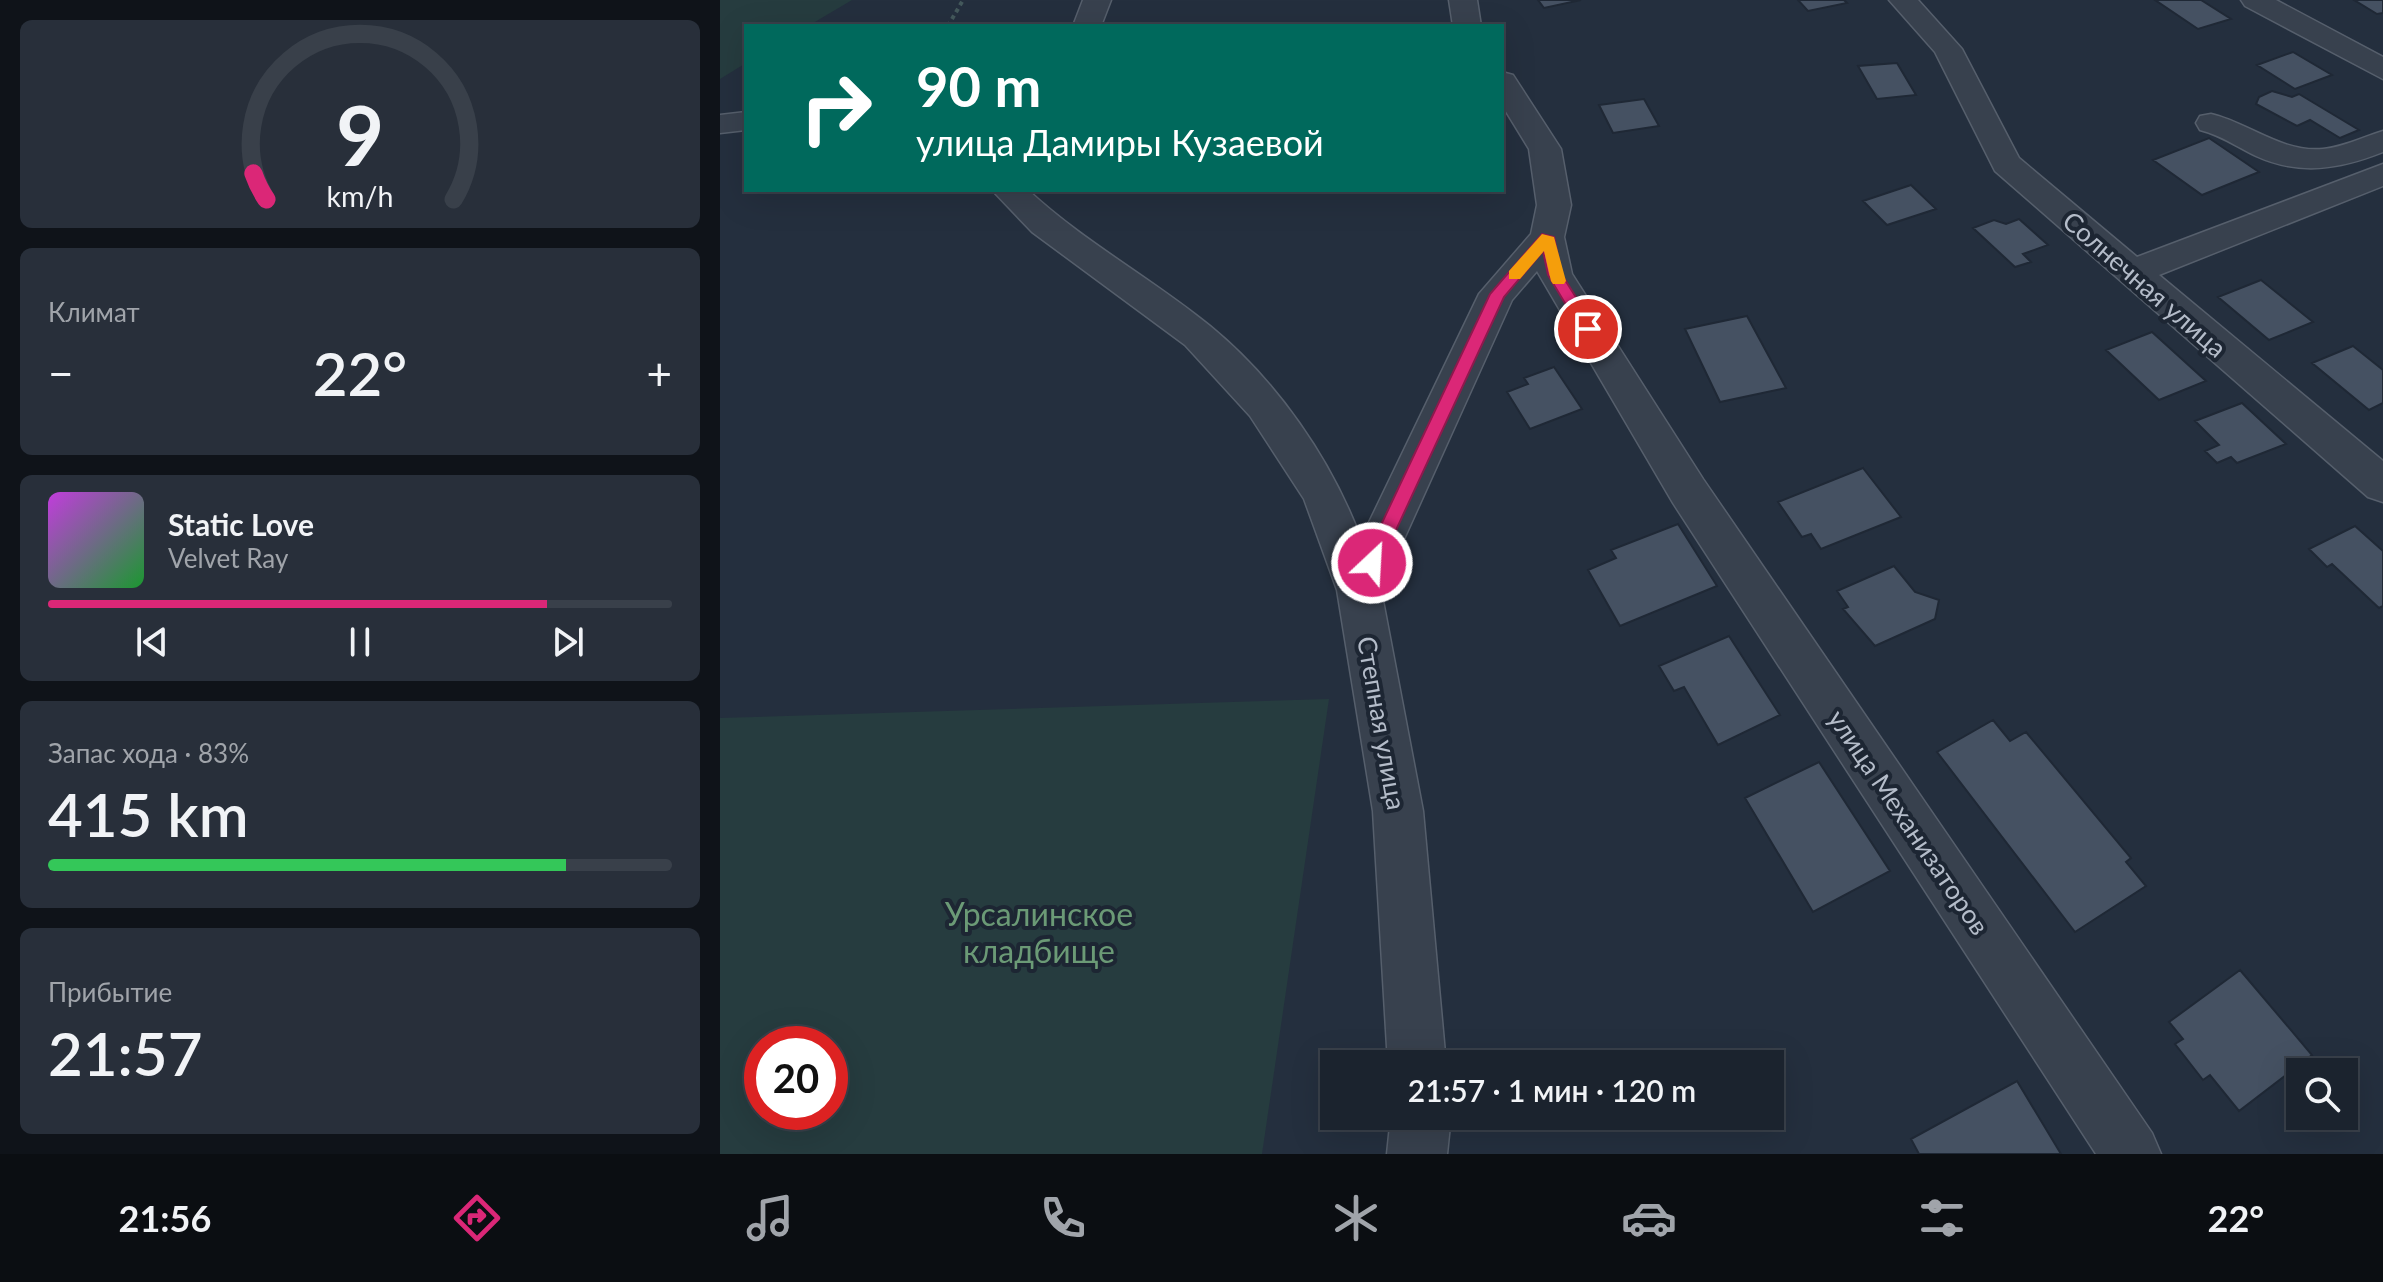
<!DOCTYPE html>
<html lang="ru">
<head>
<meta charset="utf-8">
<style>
	body { margin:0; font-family:Lato,sans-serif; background:#282f3a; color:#f1f3f6; height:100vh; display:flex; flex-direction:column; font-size:30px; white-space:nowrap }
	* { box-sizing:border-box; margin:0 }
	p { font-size:26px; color:#a0a4aa }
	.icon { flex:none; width:44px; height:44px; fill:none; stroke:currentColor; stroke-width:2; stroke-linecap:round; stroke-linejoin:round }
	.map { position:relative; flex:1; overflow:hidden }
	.drawer { display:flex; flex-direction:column; gap:20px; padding:20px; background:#0f1319; width:720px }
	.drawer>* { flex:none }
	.top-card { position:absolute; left:24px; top:24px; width:760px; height:168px; border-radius:0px; box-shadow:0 8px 32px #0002,0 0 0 2px #39404a; background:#00695c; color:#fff; overflow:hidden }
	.tools { position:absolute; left:1566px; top:1058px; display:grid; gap:16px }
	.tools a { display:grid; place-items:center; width:72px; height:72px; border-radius:0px; background:#1b232e; box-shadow:0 8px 32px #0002,0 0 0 2px #39404a; font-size:40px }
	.speed { position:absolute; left:24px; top:1026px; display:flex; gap:16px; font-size:40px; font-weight:700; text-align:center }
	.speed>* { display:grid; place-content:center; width:104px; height:104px; border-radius:50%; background:#1b232e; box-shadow:0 8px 32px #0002,0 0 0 2px #39404a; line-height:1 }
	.speed .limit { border:12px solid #d22; background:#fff; color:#111 }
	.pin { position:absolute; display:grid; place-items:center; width:68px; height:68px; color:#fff; margin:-34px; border:4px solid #fff; border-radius:50%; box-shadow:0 2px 8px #0007 }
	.me { position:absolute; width:88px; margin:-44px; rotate:25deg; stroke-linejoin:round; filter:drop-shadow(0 0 6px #0008) }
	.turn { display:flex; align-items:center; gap:28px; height:168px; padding:0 40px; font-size:36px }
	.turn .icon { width:104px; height:104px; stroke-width:2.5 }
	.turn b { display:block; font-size:56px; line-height:68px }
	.big { font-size:60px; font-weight:600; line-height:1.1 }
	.drawer .card { flex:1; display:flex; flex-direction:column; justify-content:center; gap:12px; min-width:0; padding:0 28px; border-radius:12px; background:#282f3a }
	.drawer .dial { align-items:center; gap:0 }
	.dial svg { height:208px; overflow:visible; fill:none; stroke:#39404a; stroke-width:7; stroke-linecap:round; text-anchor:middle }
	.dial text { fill:#f1f3f6; stroke:none }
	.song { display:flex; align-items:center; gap:24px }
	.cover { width:96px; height:96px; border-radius:12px; background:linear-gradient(135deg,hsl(290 70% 55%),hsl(130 70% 35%)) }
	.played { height:8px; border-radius:4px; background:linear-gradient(90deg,#db2777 80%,#39404a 80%) }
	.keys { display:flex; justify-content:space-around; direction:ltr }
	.heat { display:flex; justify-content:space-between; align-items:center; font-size:44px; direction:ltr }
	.charge { height:12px; border-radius:6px; background:linear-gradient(90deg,#34c759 83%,#39404a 0) }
	.trip { position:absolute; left:600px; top:1050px; width:464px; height:80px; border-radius:0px; background:#1b232e; box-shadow:0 8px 32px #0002,0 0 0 2px #39404a; font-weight:600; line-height:80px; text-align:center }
	.menu { display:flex; height:128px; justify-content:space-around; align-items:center; background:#0b0e12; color:#a0a4aa }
	.menu .icon { width:56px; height:56px }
	.menu .active { color:#db2777 }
	.menu b { font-size:36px; color:#f1f3f6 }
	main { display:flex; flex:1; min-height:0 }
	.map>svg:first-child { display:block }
</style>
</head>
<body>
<main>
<section class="drawer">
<div class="card dial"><svg viewBox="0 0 100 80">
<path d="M14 69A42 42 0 1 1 86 69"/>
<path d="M14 69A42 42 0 0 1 9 59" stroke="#db2777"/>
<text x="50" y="56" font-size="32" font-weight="700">9</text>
<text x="50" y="72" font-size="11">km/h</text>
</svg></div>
<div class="card"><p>Климат</p>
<div class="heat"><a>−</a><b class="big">22°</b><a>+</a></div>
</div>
<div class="card">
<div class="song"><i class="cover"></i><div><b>Static Love</b><p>Velvet Ray</p></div></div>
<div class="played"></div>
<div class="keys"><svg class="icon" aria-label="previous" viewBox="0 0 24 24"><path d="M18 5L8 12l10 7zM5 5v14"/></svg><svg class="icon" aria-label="pause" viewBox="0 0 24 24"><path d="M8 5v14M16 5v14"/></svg><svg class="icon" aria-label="next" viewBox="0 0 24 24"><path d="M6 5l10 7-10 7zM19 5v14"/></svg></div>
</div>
<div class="card"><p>Запас хода · 83%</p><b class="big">415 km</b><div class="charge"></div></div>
<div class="card"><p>Прибытие</p><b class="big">21:57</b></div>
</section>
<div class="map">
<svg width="1663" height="1154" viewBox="0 0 1663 1154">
	<rect width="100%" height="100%" fill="#242f3e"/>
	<path fill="#263c3f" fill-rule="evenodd" d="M0,0H132L88,26H26V63L0,79Z
		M609,699L542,1154H0V718ZM42,1044H110V1112H42Z"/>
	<path fill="#455162" stroke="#1f2835" stroke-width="2" d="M818,0H861L824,8Z
		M1078,0H1124L1127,3L1088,11Z
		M1435,0H1481L1511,19L1478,29Z
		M1634,0H1663V13L1657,14Z
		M1573,52L1612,75L1575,89L1537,65Z
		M1177,63L1196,95L1157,99L1138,66Z
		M1552,91L1572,97L1579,94L1639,130L1620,138L1590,120L1577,126L1536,104L1539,97Z
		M924,99L939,126L893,133L879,105Z
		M1489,138L1539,172L1482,195L1433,160Z
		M1191,185L1216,209L1167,225L1143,201Z
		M1299,219L1328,245L1303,254L1311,262L1295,267L1253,228L1274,220L1286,224Z
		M1541,280L1593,322L1549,340L1498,297Z
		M1027,316L1066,388L1000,402L965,329Z
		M1432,332L1486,381L1439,400L1386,350Z
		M1633,346L1663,370V403L1649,410L1592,363Z
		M834,367L862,409L810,429L787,392L808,384L804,378Z
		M1522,403L1566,444L1517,463L1511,457L1497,463L1485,451L1499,445L1475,421Z
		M1143,468L1181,517L1101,549L1091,534L1082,537L1058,502Z
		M958,524L997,586L900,626L868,570L896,558L891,550Z
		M1635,526L1663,551V606L1659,608L1612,564L1607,567L1589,549Z
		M1174,566L1195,592L1219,600L1215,619L1155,646L1123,609L1128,607L1117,591Z
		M1009,636L1060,715L998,745L964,687L954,691L939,666Z
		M1273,720L1290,741L1306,732L1411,858L1406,862L1426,886L1355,932L1217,752Z
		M1099,762L1170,871L1093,912L1025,798Z
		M1520,970L1592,1055L1519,1111L1490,1075L1483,1080L1455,1044L1463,1039L1449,1022Z
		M1297,1081L1341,1154H1199L1191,1139Z"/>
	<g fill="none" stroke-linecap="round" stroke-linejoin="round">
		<defs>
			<path id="minor" d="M363,0H391L381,26H353Z
				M729,0H757L761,26H733Z
				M1169,0H1198L1242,49L1299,158L1417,257L1663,164V186L1439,275L1663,461V502L1648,497L1275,171L1215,52Z
				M1521,0H1556L1663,57V79L1525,6Z
				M782,72L793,75L841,149L851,205L844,237L852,274L983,479L1432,1133L1441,1154H1376L953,503L817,271L792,300L661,590L703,811L726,1064H668L653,811L617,590L584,499L530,416L465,345L312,232L272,190H308C364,242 431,278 490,326C557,381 611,459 641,539L759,294L811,234L817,205L809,149L782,105Z
				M26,112V130L0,133V115Z
				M1491,114C1529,123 1562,153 1603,149C1624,147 1643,137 1663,131V152C1620,169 1580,176 1536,156C1517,147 1501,135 1480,130L1476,123L1480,116Z
				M671,1116H731L727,1154H667Z"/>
		</defs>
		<use href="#minor" stroke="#565f6c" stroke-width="3"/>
		<path stroke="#44595c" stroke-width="4" stroke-dasharray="4 4" stroke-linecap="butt" d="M228,26L243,0"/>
		<use href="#minor" fill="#38414e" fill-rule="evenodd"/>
	</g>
	<path fill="#db2777" stroke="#8e194d" stroke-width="2" d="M822,234L834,237L842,275L876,329L868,334L863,333L828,275L823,251L784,297L658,569H645L643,563L770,294Z"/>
	<path fill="#f59e0b" d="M822,234L834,237L846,281L844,284H833L831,281L824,251L800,279H789V271Z"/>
	<g text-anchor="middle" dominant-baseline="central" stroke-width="8" stroke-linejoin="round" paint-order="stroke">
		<g font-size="26" fill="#b4bcc9" stroke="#1d2633">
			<text transform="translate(1425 284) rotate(41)">Солнечная улица</text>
			<text transform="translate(662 723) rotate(80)">Степная улица</text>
			<text transform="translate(1189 822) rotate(56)">улица Механизаторов</text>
		</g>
		<g font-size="32" fill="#6b9a76" stroke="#1d2633">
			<text x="319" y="913">Урсалинское<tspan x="319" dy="37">кладбище</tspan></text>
		</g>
	</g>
</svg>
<div class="tools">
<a><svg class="icon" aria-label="search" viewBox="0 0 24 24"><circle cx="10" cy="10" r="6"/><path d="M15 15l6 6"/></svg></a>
</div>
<div class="speed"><div class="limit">20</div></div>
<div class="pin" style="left:868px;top:329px;background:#d93025"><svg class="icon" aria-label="arrive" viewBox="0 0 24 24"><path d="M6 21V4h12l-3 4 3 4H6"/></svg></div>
<svg class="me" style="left:652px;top:563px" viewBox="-20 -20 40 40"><circle r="17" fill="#db2777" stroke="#fff" stroke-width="3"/><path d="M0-11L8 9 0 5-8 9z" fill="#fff"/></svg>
<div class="trip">21:57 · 1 мин · 120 m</div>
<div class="top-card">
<div class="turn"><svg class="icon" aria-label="right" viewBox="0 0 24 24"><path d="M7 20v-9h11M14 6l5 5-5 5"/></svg><div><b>90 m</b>улица Дамиры Кузаевой</div></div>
</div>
</div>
</main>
<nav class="menu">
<b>21:56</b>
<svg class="icon active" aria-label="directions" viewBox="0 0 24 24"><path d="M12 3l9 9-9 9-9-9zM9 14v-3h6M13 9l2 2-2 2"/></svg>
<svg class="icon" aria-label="music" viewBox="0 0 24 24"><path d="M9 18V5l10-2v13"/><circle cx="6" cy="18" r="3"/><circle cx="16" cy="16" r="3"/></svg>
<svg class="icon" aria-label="phone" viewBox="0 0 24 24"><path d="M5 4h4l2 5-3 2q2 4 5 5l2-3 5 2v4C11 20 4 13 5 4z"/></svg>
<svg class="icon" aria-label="climate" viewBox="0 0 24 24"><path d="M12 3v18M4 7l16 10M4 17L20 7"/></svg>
<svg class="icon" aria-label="car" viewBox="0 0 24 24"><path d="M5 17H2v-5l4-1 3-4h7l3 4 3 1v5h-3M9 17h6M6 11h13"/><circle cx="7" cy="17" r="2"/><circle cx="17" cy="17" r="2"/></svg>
<svg class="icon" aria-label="filters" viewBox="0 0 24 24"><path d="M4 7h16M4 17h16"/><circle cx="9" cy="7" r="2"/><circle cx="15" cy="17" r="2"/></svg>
<b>22°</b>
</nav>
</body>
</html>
